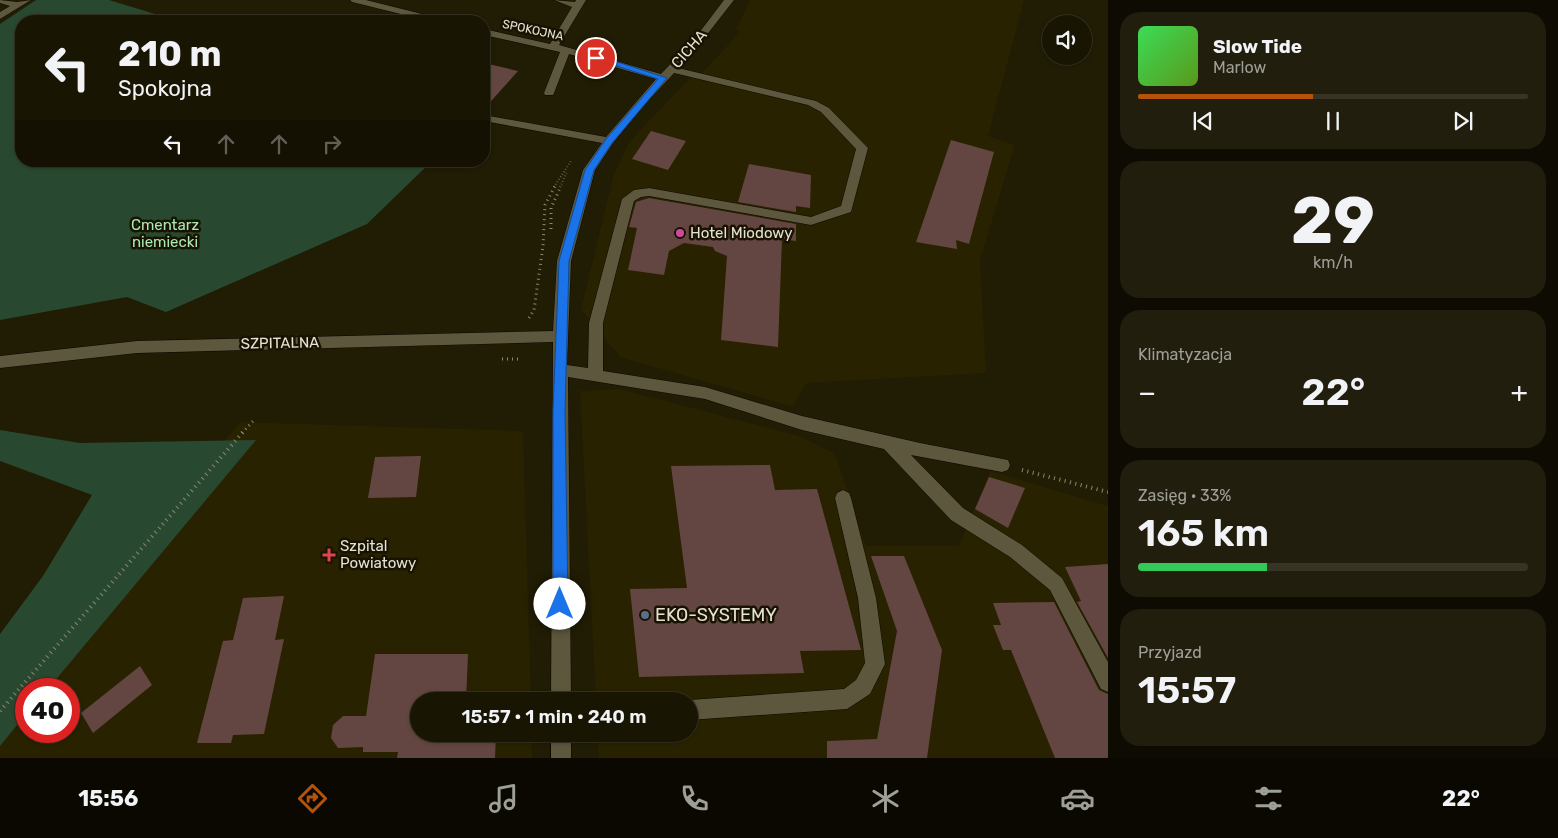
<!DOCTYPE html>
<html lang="pl">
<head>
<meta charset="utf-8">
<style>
	body { margin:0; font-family:Rubik,sans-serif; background:#221e0d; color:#f1f3f6; height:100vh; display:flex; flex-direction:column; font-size:19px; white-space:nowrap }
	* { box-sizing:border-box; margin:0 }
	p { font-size:16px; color:#9f9f9a }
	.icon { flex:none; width:28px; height:28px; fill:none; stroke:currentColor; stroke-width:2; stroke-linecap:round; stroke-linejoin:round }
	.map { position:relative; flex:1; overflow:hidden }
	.sheet { display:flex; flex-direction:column; gap:12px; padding:12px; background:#0e0c02; width:450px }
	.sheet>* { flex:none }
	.hud { position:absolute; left:15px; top:15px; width:475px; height:152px; border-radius:20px; box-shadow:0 1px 4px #0004,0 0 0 1px #373425; background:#191503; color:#f1f3f6; overflow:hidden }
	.controls { position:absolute; left:1042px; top:15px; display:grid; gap:10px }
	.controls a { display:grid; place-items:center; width:50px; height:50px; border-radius:50%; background:#191503; box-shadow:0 1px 4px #0004,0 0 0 1px #373425; font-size:25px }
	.speed { position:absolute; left:15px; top:678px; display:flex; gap:10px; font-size:25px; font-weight:700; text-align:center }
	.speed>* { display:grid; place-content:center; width:65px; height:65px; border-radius:50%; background:#191503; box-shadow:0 1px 4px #0004,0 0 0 1px #373425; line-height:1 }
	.speed .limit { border:8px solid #d22; background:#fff; color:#111 }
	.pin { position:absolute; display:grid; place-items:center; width:42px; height:42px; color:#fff; margin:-21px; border:2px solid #fff; border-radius:50%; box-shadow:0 1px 5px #0007 }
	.me { position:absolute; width:55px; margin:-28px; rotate:0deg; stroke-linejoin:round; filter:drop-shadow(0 0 4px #0008) }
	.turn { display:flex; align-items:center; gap:18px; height:105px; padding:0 20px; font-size:22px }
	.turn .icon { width:65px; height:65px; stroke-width:2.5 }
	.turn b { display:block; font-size:35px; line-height:42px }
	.lanes { display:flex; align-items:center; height:48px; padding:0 20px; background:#0003; justify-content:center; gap:25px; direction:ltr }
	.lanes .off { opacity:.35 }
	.big { font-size:38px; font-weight:600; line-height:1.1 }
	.sheet .tile { flex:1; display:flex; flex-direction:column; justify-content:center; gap:8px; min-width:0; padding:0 18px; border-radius:20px; background:#221e0d }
	.sheet .dial { align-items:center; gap:0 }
	.dial b { font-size:65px; line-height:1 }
	.song { display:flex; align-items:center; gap:15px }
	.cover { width:60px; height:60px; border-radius:8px; background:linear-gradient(135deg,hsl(130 70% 55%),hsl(90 70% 35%)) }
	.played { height:5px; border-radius:2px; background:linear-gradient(90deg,#b45309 45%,#373425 45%) }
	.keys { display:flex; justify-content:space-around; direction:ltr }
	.heat { display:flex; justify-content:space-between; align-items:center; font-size:28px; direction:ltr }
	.charge { height:8px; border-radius:4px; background:linear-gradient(90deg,#34c759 33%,#373425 0) }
	.trip { position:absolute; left:410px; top:692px; width:288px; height:50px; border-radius:25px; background:#191503; box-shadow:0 1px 4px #0004,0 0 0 1px #373425; font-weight:600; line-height:50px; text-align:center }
	.tabs { display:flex; height:80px; justify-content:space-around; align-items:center; background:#0a0801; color:#9f9f9a }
	.tabs .icon { width:35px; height:35px }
	.tabs .current { color:#b45309 }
	.tabs b { font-size:22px; color:#f1f3f6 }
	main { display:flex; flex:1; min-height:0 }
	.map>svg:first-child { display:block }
</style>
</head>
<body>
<main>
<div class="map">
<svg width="1108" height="758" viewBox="0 0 1108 758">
	<rect width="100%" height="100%" fill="#211c04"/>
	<path fill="#282201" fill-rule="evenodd" d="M750,0H1024L988,136L1015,145L980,260L986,373L806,383L793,407L620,357L581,309L613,177L629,142L689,79L702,73L740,32L736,29Z
		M620,389L799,436L835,454L866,546H959L990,471L1108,506V758H599L597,734H689V701H596L580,391Z
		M240,422L523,431L531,701H419V734H531L532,758H0V715ZM26,689H69V731H26Z"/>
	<path fill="#28492f" d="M36,0H109L178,21H21V161H432L367,224L166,312L127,297L0,320V24Z
		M0,430L80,443L256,440L48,689H26V714L0,746V634L43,576L92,495L0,461Z"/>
	<path fill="#634641" d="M484,63L518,71L484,109Z
		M651,131L686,141L668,170L632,159Z
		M951,140L994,152L969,244L956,240L957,249L916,242Z
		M749,164L811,175L810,208L796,206V212L738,202Z
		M649,198L796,224V241L782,239L778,347L721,340L727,256L715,251L713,247L684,243L669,251L664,275L628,270L637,228L629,227L636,202Z
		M421,456L416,497L368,498L375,457Z
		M770,465L775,490L817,489L861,650L800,651L804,673L639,677L630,589L687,588L671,466Z
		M989,477L1025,488L1008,528L975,509Z
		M871,556H904L942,650L927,758H827V741L877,739L897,631Z
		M1108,564V658L1077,602L1081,601L1065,567Z
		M284,596L275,640L284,639L264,734L233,735L231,743H197L223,641L233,640L243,598Z
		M1054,602L1099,690L1108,694V758H1055L1011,650H1003L993,625H1001L993,603Z
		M375,654H468L466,701H419V734H496L495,758H397L398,752H363V747L338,748L331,738L333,725L343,716H366Z
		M140,666L152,685L93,733L81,713Z"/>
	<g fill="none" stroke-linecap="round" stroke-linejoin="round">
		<defs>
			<path id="minor" d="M0,0L17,2L31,0L0,19V12L10,6L0,3Z
				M350,0H366L442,19L444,21H429L352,2Z
				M554,0L575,2L576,0H586L559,45L661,74L696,37L724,0H734L702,41L678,68L816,101L829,108L868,148L851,212L811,225L649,196L641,197L634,201L603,323V371L705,387L802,416L920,443L1008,460L1010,465L1008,470L1002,472L911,455L963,508L1022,545L1062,578L1108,662V692L1101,689L1050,590L1010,557L951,520L884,449L802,430L705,399L568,377L571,701H551L553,342L137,353L0,368V356L137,341L553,331L557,261L583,170L602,143L484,121V115L606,137L656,79L569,54L554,93L553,95H545L544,93L560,52L484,35V29L550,44L572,7ZM674,73L808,105L821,112L856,149L841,206L811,217L649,188L634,190L622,199L589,323L588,368L567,365L571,261L595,170L613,143L643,106Z
				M843,490L849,493L851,498L876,598L885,664L870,694L847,709L689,720V701H686L689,700L844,689L856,680L865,663L858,598L835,498L837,493Z
				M551,734H571V758H551Z"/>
		</defs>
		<use href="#minor" stroke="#0b0700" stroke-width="1"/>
		<path stroke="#8c8875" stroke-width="2" stroke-dasharray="0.5 2.5" stroke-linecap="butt" d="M554,187L571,161
			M560,187L567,172"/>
		<path stroke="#8c8875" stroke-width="3" stroke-dasharray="1 4" stroke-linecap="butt" d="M551,229V208L561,186
			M529,318L534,310L543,246L545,205L555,186
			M502,359H518V356
			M242,433L254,420"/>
		<path stroke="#8c8875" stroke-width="4" stroke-dasharray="1 4.5" stroke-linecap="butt" d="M1022,470L1108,492
			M0,711L243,432"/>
		<use href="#minor" fill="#5c573d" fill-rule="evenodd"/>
	</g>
	<path fill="#1a73e8" stroke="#114b97" d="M596,55L667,78L612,143L594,170L569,261L565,411L568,604L565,609L560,611L556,609L553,604V411L559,261L585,170L606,139L658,79L594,59L593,58Z"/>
	<circle fill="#d1479c" stroke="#181300" stroke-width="2" cx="680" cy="233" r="5"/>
	<path fill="#e0444e" stroke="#181300" stroke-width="2" d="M326.5 547.5h5v5h5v5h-5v5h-5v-5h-5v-5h5z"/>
	<circle fill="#5c6f8a" stroke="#181300" stroke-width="2" cx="645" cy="615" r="5"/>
	<g text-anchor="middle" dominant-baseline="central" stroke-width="5" stroke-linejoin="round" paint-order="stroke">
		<g font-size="12" fill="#e5e2d3" stroke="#181300">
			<text transform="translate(533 30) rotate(12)">SPOKOJNA</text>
		</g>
		<g font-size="15" fill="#e5e2d3" stroke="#181300">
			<text transform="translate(689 49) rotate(-49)">CICHA</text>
			<text transform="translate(280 343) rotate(-1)">SZPITALNA</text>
		</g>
		<g font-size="15" fill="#a9e9b4" stroke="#181300">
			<text x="165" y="225">Cmentarz<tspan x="165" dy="17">niemiecki</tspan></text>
		</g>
		<g font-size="15" fill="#e5e2d3" stroke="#181300" text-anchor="start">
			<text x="690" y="233">Hotel Miodowy</text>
			<text x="340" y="546">Szpital<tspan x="340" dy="17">Powiatowy</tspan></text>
		</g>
		<g font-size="18" fill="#e5e2d3" stroke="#181300" text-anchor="start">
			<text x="655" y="615">EKO-SYSTEMY</text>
		</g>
	</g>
</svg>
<div class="controls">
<a><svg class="icon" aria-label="sound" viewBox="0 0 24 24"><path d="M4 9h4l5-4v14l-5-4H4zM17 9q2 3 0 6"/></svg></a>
</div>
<div class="speed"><div class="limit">40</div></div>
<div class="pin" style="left:596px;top:58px;background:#d93025"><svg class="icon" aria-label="arrive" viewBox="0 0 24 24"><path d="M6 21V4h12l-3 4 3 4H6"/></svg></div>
<svg class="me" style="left:560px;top:604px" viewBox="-20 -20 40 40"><circle r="19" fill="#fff"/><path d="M0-13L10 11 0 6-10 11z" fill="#1a73e8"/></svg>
<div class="trip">15:57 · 1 min · 240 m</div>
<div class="hud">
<div class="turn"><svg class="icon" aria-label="left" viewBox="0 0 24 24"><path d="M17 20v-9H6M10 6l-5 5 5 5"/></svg><div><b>210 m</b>Spokojna</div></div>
<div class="lanes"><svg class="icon" aria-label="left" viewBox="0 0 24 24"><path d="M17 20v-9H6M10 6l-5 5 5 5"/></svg><svg class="icon off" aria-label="ahead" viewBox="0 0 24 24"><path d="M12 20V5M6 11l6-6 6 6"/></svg><svg class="icon off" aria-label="ahead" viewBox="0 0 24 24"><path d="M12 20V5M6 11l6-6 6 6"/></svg><svg class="icon off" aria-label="right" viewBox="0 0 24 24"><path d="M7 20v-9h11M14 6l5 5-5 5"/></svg></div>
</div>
</div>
<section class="sheet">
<div class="tile">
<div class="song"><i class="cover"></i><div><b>Slow Tide</b><p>Marlow</p></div></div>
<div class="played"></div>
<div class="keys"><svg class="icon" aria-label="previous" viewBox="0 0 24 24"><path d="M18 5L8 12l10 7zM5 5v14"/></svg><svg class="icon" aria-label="pause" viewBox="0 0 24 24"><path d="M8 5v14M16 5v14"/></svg><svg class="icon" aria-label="next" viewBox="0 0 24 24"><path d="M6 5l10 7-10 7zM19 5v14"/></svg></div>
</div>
<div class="tile dial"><b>29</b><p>km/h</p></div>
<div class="tile"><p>Klimatyzacja</p>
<div class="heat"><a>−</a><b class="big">22°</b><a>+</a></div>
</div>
<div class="tile"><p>Zasięg · 33%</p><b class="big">165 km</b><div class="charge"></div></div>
<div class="tile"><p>Przyjazd</p><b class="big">15:57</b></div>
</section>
</main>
<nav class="tabs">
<b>15:56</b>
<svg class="icon current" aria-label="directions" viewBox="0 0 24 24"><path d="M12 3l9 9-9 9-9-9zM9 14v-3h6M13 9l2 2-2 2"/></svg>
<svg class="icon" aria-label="music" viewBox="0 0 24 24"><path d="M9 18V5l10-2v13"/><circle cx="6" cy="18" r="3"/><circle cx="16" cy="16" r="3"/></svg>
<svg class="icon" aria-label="phone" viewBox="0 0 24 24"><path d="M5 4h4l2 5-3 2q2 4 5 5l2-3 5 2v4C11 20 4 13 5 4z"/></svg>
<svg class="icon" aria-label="climate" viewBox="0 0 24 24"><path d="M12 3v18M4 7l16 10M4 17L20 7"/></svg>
<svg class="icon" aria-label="car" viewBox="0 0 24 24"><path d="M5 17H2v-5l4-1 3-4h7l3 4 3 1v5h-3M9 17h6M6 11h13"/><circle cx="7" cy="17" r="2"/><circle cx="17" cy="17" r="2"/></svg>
<svg class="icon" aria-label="filters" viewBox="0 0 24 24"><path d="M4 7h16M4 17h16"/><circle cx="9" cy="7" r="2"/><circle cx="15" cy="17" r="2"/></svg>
<b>22°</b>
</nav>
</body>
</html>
